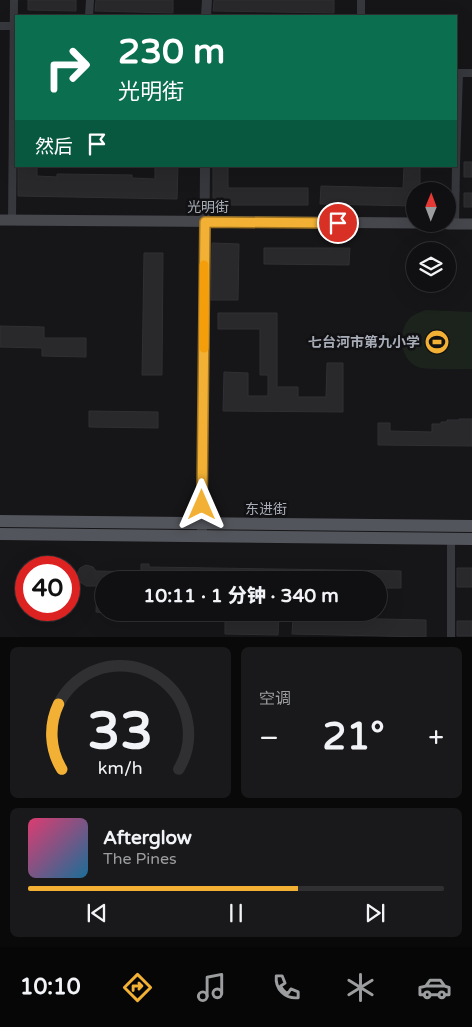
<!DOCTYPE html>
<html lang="zh">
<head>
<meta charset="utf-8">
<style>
	body { margin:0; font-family:"Varela Round","Noto Sans SC",sans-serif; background:#19191b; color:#f1f3f6; height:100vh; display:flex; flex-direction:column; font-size:19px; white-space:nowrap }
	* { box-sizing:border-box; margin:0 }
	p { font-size:16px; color:#9c9d9f }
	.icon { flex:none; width:28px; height:28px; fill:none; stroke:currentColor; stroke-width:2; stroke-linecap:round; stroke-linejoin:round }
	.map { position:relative; height:637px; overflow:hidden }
	.drawer { display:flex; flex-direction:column; gap:10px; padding:10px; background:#09090a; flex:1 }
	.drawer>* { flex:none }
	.top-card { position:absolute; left:15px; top:15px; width:442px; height:152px; border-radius:0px; box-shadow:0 5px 20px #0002,0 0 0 1px #303032; background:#0b6e4f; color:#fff; overflow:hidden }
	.needle { width:32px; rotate:1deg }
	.fabs { position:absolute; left:406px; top:182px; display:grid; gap:10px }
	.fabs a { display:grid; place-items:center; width:50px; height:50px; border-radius:50%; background:#101012; box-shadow:0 5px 20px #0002,0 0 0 1px #303032; font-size:25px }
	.speed { position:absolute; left:15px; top:556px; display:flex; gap:10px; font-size:25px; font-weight:700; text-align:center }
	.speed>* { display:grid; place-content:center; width:65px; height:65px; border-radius:50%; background:#101012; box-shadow:0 5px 20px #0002,0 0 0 1px #303032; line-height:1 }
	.speed .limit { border:8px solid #d22; background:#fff; color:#111 }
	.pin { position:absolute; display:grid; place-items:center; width:42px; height:42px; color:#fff; margin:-21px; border:2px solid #fff; border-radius:50%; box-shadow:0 1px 5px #0007 }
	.me { position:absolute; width:55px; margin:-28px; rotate:0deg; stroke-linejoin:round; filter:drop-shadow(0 0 4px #0008) }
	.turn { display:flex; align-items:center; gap:18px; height:105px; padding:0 20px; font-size:22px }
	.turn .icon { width:65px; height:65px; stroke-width:2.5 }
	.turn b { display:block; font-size:35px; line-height:42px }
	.then { display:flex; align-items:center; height:48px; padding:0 20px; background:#0003; gap:10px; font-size:19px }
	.big { font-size:38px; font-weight:800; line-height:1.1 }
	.drawer .widget { flex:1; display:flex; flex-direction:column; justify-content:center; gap:8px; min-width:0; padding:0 18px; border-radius:8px; background:#19191b }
	.drawer .dial { align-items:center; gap:0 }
	.dial svg { height:130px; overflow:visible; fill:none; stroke:#303032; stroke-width:7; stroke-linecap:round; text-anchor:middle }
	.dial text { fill:#f1f3f6; stroke:none }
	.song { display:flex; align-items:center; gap:15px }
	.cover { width:60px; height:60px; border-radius:8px; background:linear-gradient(135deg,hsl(340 70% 55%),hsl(200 70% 35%)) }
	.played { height:5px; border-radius:2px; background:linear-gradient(90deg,#f2b134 65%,#303032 65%) }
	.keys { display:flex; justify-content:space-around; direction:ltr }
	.heat { display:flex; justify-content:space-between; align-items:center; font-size:28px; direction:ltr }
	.drawer .tiles { flex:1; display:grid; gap:10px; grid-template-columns:1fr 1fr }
	.widget:last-child { grid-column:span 2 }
	.trip { position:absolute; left:95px; top:571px; width:292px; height:50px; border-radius:25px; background:#101012; box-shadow:0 5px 20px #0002,0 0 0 1px #303032; font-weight:800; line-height:50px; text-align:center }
	.tabs { display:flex; height:80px; justify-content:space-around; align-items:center; background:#060607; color:#9c9d9f }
	.tabs .icon { width:35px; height:35px }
	.tabs .selected { color:#f2b134 }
	.tabs b { font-size:22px; color:#f1f3f6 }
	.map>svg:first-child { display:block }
</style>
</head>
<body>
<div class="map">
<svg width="472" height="637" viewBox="0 0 472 637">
	<rect width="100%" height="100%" fill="#161618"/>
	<path fill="#1c231d" d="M426,310L472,312V369C459,369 432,370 421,368C401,363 396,334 409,319C414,314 420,312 426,310Z"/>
	<path fill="#29292c" stroke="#303034" d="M28,0H76V11L28,10Z
		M96,0H173V13L95,11Z
		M214,0H334V13L213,11Z
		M464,162H472V177H464Z
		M18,166H37V176L57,177V174L132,175V178L155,179V166H178L177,199L18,196Z
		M213,166H228V188H308V205H213Z
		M404,166H420V191H415V206L320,204L321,186L403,188Z
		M464,193H472V207H464Z
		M212,243L239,244L238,300H211Z
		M264,248H350L349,265L264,264Z
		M144,253H163L162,375H142Z
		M218,313H277V387H298V397H326L327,363H343V412L223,411L224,372L248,373V396H268V375H260V329H218Z
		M0,326L44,327V338H86V357L42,356V348L0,347Z
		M89,411L158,412V428L89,427Z
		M459,419H472V446L378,445V423H390V431L432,432V424H441V422H447V420H459Z
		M141,564H149V567L401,571V588H379V580H104V613L96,612L97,586H86L80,582L77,574L80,568L86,565L93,567L96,571L141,572Z
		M457,568H472V587H457Z
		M225,616L279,617L278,635L225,634Z
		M293,617L426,620V637L292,634Z
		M457,621H472V636H457Z"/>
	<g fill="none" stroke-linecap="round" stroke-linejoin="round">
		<path stroke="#37383d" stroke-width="8" d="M361,0V16
			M89,16L90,0
			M0,26H16
			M456,73H472
			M456,165L459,73
			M12,220L14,0
			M455,224L456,166
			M451,637V539"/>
		<path stroke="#37383d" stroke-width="10" d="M206,16L207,0
			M202,530L205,166"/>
		<path stroke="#45474d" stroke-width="11" d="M0,220L415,223
			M448,224H472"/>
		<path stroke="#53555c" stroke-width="12" d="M0,521L472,526
			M0,534L472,539"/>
	</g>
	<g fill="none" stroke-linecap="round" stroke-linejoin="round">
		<defs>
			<path id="route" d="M202,505L205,222L338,223"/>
		</defs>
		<use href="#route" stroke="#9d7322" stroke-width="12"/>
		<use href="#route" stroke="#f2b134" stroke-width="9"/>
		<path stroke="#f59e0b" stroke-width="9" d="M204,348V265"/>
	</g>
	<defs>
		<symbol id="stadium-disc" viewBox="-11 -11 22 22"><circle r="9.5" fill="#f2b134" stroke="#111113"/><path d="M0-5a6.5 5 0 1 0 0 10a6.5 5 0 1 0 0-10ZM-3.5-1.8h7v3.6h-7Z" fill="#111"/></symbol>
	</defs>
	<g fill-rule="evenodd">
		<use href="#stadium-disc" x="423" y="328" width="28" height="28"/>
	</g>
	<g text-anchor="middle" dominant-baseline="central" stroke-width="5" stroke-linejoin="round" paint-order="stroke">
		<g font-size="14" fill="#a8adb8" stroke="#111113">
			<text x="208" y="207">光明街</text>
			<text x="266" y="509">东进街</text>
		</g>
		<g font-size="14" font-weight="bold" fill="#a8adb8" stroke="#111113" text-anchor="end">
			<text x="420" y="342">七台河市第九小学</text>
		</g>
	</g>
</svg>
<div class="fabs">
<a><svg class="needle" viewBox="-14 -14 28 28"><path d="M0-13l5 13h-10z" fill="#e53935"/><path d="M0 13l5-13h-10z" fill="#9c9d9f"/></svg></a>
<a><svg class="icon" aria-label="layers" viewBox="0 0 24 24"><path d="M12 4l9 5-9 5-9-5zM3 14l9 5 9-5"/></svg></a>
</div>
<div class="speed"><div class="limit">40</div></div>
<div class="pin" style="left:338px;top:223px;background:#d93025"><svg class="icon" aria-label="arrive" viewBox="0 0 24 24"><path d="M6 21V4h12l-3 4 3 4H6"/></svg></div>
<svg class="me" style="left:202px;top:505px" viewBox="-20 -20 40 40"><path d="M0-17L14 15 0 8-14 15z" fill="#f2b134" stroke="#fff" stroke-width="4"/></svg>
<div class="trip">10:11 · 1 分钟 · 340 m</div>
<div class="top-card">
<div class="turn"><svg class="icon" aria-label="right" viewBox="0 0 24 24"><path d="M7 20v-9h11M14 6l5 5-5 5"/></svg><div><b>230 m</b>光明街</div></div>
<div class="then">然后<svg class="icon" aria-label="arrive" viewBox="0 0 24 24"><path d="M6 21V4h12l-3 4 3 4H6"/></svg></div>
</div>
</div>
<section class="drawer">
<div class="tiles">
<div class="widget dial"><svg viewBox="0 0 100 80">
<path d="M14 69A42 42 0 1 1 86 69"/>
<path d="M14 69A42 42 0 0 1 12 29" stroke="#f2b134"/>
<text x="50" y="56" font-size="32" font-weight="700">33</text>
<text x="50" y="72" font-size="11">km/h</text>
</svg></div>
<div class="widget"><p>空调</p>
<div class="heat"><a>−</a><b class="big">21°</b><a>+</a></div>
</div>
<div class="widget">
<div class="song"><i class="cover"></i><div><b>Afterglow</b><p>The Pines</p></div></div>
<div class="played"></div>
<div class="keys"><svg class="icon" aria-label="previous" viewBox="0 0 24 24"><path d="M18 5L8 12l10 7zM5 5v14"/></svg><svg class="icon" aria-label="pause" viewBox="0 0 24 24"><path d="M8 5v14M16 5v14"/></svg><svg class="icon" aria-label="next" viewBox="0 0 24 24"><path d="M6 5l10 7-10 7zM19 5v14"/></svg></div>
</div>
</div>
</section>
<nav class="tabs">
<b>10:10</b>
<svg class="icon selected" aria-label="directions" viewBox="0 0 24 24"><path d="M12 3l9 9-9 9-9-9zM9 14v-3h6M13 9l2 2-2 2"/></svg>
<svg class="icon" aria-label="music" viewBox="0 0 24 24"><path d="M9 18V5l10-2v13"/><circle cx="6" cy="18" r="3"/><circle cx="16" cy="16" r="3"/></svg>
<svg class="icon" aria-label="phone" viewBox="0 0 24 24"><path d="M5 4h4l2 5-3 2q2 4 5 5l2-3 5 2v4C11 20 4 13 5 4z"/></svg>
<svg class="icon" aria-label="climate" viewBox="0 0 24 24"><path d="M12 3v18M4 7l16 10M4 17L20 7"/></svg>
<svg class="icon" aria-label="car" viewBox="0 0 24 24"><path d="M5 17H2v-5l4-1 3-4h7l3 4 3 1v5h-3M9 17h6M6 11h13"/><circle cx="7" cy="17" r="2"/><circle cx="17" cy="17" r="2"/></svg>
</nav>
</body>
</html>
